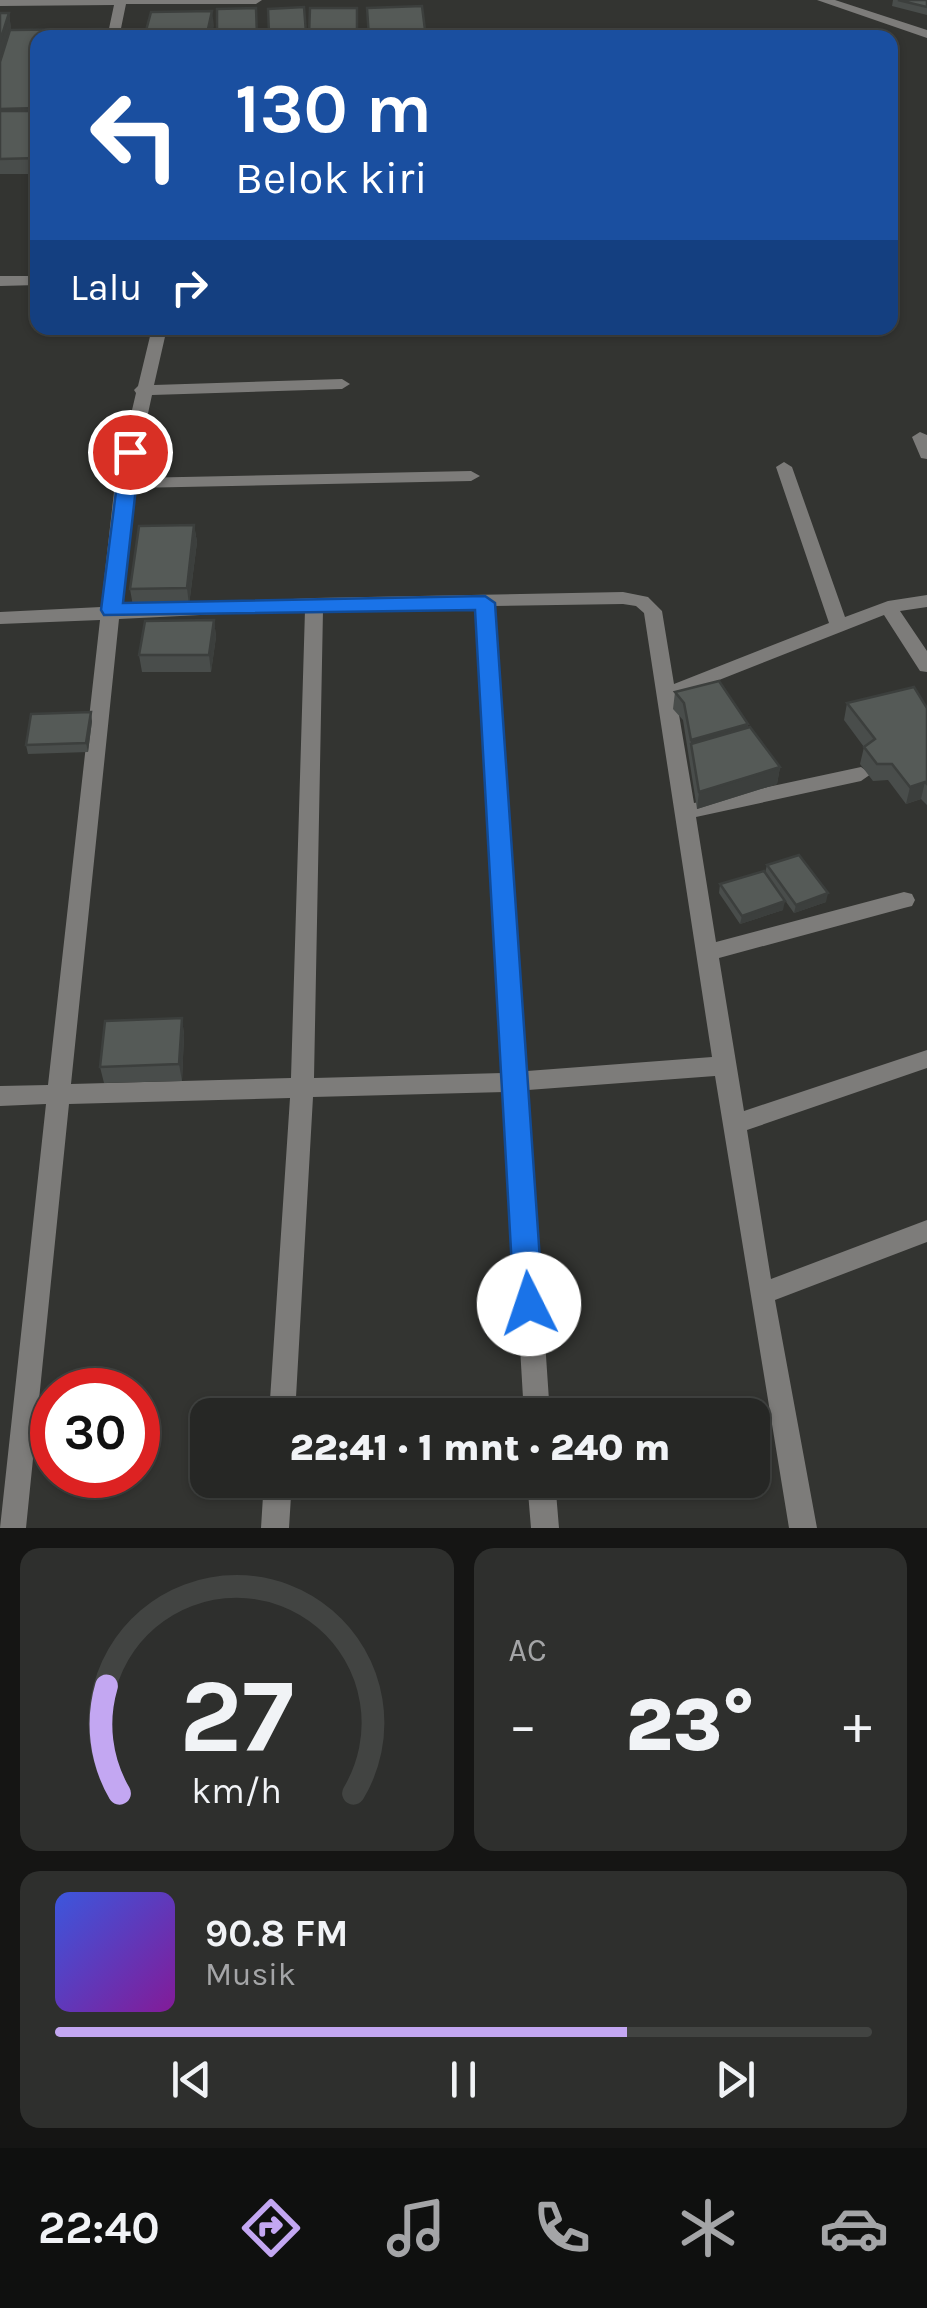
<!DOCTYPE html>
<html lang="id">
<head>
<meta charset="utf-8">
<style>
	body { margin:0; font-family:Karla,sans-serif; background:#2e2f2d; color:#f1f3f6; height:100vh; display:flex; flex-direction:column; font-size:38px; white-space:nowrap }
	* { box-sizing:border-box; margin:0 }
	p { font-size:32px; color:#a4a5a7 }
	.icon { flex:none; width:55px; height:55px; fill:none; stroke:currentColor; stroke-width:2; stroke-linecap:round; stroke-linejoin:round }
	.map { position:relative; height:1528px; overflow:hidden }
	.sheet { display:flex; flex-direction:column; gap:20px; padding:20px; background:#151514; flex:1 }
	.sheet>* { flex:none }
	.hud { position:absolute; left:30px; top:30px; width:868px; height:305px; border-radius:20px; box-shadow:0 2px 8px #0004,0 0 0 2px #424442; background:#1a4fa0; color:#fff; overflow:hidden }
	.speed { position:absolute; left:30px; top:1368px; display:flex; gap:20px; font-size:50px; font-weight:700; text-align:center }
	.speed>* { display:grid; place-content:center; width:130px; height:130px; border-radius:50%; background:#262725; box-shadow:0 2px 8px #0004,0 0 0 2px #424442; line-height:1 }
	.speed .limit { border:15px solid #d22; background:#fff; color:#111 }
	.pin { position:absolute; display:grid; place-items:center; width:85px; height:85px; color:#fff; margin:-42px; border:5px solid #fff; border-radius:50%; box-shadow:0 2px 10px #0007 }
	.me { position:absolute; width:110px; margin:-55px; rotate:356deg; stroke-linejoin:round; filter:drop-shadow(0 0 8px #0008) }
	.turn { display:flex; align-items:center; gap:35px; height:210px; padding:0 40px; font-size:45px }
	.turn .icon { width:130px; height:130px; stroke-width:2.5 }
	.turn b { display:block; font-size:70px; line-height:85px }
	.then { display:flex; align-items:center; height:95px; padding:0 40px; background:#0003; gap:20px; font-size:38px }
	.big { font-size:75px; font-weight:800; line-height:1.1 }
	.sheet .tile { flex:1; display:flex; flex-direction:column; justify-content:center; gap:15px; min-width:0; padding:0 35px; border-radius:20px; background:#2e2f2d }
	.sheet .dial { align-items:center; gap:0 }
	.dial svg { height:260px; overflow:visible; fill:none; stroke:#424442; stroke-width:7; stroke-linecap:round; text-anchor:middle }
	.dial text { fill:#f1f3f6; stroke:none }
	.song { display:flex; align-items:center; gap:30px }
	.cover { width:120px; height:120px; border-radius:15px; background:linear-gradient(135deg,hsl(230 70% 55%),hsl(290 70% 35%)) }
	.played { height:10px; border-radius:5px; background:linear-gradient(90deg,#c3a7f2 70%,#424442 70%) }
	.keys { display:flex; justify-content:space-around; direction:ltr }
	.heat { display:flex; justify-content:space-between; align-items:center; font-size:55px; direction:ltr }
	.sheet .tiles { flex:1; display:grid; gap:20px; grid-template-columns:1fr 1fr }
	.tile:last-child { grid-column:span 2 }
	.trip { position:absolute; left:190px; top:1398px; width:580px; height:100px; border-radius:20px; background:#262725; box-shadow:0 2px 8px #0004,0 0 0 2px #424442; font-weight:800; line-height:100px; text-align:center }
	.tabs { display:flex; height:160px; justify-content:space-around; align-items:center; background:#0f100f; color:#a4a5a7 }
	.tabs .icon { width:70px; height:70px }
	.tabs .active { color:#c3a7f2 }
	.tabs b { font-size:45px; color:#f1f3f6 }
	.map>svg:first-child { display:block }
</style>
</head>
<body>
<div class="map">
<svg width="927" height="1528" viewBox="0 0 927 1528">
	<rect width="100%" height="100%" fill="#333431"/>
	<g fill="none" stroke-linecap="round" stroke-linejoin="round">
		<path fill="#7d7c7a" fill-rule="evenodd" d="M0,0H262L256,4H126L119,38H107L114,5L0,6Z
			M817,0H835L927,30V38Z
			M0,276H38V285L0,286Z
			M152,328H167L154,385L342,379L350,384L342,389L152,395L134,478L471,471L480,476L471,481L132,488L120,607L314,598L623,592L648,597L662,611L674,684L829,623L776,467L784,462L792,467L845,617L888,601L927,595V607L900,611L927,651V672L920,671L884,615L676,697L694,803L861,767L871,774L861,781L696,817L716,942L904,892L912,894L915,900L912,906L904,908L719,958L744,1111L927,1050V1068L747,1130L771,1279L927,1220V1242L775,1300L817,1528H789L715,1076L528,1090L550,1415H524L505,1092L313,1097L295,1415H269L290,1098L69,1104L26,1528H0L46,1104L0,1106V1086L48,1085L100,620L0,624V612L101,607L115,483L136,393L134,390L138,386ZM623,604L636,606L644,613L712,1057L527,1071L494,606ZM476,607L503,1073L314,1078L323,610ZM305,610L291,1078L71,1084L119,619Z
			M920,432L927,435V459L921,458L912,437Z
			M264,1480H292L289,1528H261Z
			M527,1480H555L559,1528H531Z"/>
	</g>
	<path fill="#494d4b" d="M893,0H927V15L892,6Z
		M304,7L306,38H270L268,9Z
		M310,8H357V38H310Z
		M0,13H9L11,30L101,29L102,38H38V174H0Z
		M194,525L197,542L189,605L133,606L130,589Z
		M214,620L216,637L211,672H142L139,655Z
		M675,692L748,724V728L780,767L777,784L697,809L683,720L673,709Z
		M847,703L927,708V805L921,799L906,804L888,780L873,781L860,764L864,747L844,720Z
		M92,721L88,752L28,754L26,745Z
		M767,865L826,902L794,913L774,885L783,910L740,924L719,893L720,884L765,873Z
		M182,1018L184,1035L182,1081L104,1083L100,1067Z"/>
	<path fill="#3c3f3d" d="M212,11L214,26L211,38H206Z
		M9,13L11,28L0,64V41Z
		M194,525L197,542L189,605L187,588Z
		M214,620L216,637L211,672L209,655Z
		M91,712L92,721L88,752L86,743Z
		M748,724L746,741L691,745V740Z
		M780,767L777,784L697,809L699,792Z
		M925,782L921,799L906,804L910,787Z
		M828,893L826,902L794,913L796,905Z
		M785,901L783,910L740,924L742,916Z
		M182,1018L184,1035L182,1081L179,1064Z"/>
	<path fill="#555a57" stroke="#3c3f3d" stroke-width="2.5" d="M898,0H927V7Z
		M422,6L426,38H369L367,8Z
		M304,7L306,33L269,34L268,9Z
		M256,8L257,36L217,37V9Z
		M310,8H357V34L309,35Z
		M212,11L206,38H144L151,12Z
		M0,13H9L0,41Z
		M101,29L99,38H38V108L0,109V62L10,30Z
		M0,111H38V158L0,159Z
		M194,525L187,588L130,589L139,526Z
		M214,620L209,655H139L145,621Z
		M719,681L748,724L691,740L684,703L675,692Z
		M914,687L927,708V784L925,782L910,787L892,764H877L864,747L875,739L847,703Z
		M91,712L86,743L26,745L31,714Z
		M750,727L780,767L699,792L691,744Z
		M799,855L828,893L796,905L767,865Z
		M764,871L785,901L742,916L720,884Z
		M182,1018L179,1064L100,1067L105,1021Z"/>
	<path fill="#1a73e8" stroke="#114b97" stroke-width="2.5" d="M130,446L140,452L123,603L485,596L495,603L543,1304L539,1313L529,1317L518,1313L514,1304L475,610L104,615L101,610L121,452Z"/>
</svg>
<div class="speed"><div class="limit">30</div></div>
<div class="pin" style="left:130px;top:452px;background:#d93025"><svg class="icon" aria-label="arrive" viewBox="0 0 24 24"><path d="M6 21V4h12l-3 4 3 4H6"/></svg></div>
<svg class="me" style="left:529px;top:1304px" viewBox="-20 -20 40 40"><circle r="19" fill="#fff"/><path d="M0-13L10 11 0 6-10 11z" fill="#1a73e8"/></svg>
<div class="trip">22:41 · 1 mnt · 240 m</div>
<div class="hud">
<div class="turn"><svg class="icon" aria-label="left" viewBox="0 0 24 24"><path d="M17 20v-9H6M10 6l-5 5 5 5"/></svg><div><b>130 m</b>Belok kiri</div></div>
<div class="then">Lalu<svg class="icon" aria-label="right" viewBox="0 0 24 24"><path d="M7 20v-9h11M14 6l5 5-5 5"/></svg></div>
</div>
</div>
<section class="sheet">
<div class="tiles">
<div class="tile dial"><svg viewBox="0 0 100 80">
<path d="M14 69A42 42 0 1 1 86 69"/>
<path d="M14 69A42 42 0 0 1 10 36" stroke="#c3a7f2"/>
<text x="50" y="56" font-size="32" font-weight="700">27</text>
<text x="50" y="72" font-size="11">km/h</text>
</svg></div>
<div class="tile"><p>AC</p>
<div class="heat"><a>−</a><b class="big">23°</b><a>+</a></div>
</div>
<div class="tile">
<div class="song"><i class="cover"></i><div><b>90.8 FM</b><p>Musik</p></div></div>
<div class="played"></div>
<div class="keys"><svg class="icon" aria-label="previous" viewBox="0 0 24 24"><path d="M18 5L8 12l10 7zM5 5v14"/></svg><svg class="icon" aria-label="pause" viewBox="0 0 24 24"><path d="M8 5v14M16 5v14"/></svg><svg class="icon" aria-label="next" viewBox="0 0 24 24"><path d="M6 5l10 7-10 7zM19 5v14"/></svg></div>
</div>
</div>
</section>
<nav class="tabs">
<b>22:40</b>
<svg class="icon active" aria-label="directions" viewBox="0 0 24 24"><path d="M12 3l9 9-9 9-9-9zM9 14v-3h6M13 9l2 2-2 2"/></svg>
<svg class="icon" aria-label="music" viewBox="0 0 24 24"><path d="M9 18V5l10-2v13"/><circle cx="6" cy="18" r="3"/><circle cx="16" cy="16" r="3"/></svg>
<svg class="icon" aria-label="phone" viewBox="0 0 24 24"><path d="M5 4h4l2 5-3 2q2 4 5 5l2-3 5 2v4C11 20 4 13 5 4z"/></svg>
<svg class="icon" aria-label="climate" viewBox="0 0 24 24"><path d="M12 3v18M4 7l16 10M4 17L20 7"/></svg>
<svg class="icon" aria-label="car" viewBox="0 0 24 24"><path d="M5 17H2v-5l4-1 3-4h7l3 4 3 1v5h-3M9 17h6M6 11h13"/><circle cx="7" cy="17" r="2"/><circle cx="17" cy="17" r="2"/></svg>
</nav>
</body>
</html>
